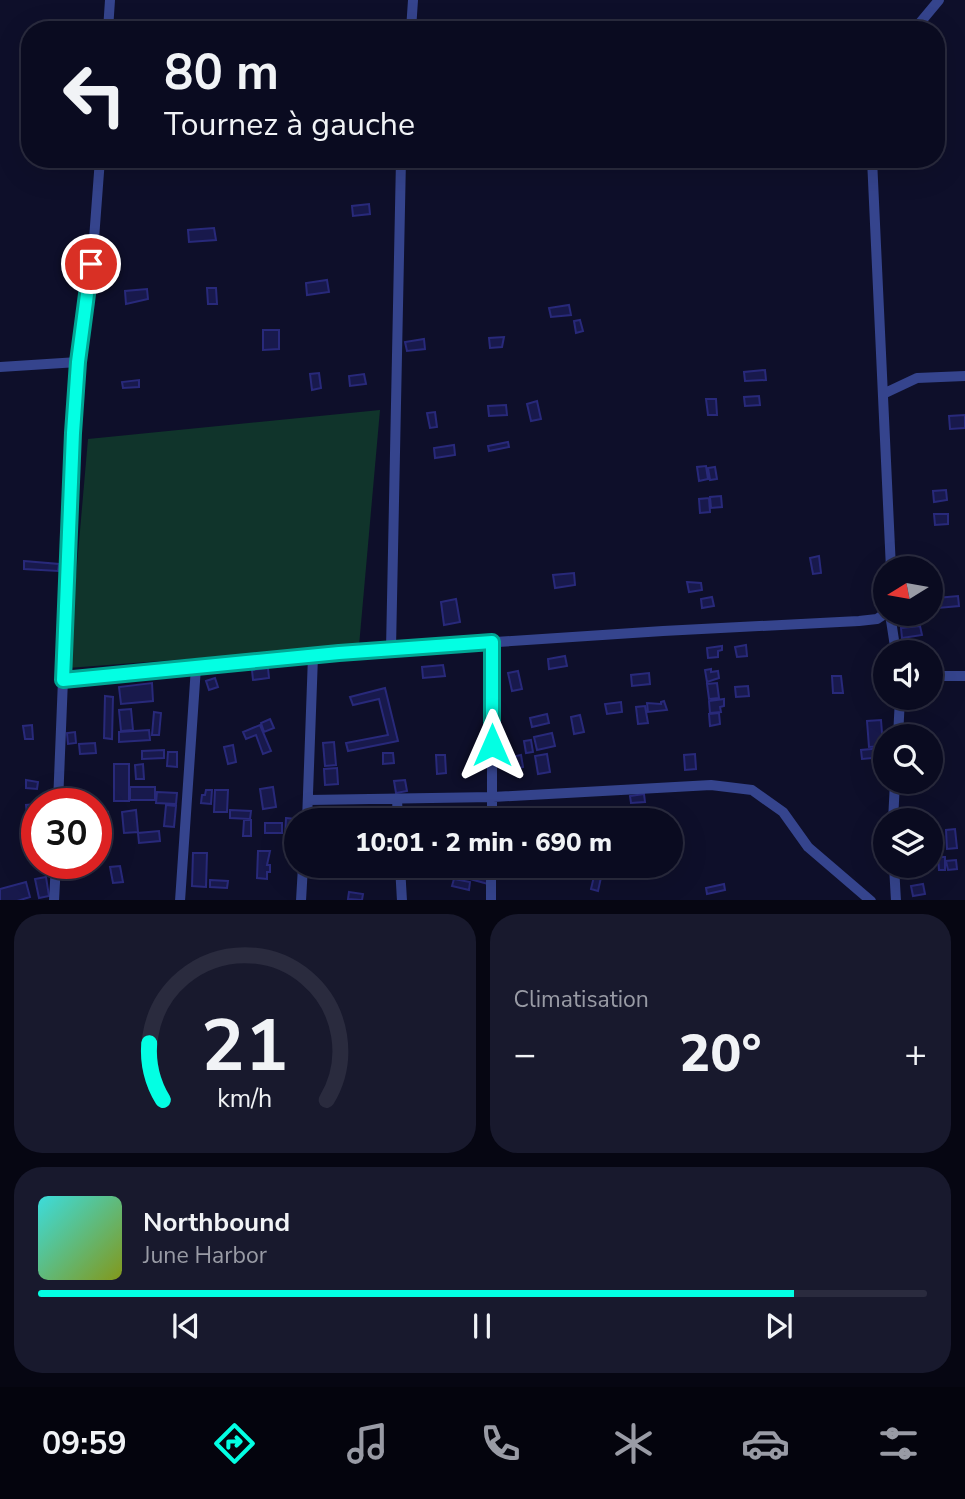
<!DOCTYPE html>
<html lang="fr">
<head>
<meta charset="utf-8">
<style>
	body { margin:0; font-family:"Nunito Sans",sans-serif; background:#18192d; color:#f1f3f6; height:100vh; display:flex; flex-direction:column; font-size:26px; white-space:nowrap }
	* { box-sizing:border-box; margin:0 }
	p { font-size:23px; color:#999ba5 }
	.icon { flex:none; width:38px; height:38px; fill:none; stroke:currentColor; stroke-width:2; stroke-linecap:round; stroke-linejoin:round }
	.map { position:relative; height:900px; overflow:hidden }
	.details { display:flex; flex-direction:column; gap:14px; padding:14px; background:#060612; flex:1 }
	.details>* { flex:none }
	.top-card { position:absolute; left:21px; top:21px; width:924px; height:147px; border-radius:28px; box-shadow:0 7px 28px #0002,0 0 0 2px #2a2b3e; background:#0a0b20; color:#f1f3f6; overflow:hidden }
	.needle { width:46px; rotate:259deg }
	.buttons { position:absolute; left:873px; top:556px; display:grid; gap:14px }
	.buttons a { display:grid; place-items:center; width:70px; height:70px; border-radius:50%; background:#0a0b20; box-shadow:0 7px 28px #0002,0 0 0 2px #2a2b3e; font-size:35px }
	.speed { position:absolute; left:21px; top:788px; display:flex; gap:14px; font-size:35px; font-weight:700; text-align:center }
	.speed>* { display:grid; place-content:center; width:91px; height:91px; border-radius:50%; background:#0a0b20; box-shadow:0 7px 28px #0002,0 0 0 2px #2a2b3e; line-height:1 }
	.speed .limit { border:10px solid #d22; background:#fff; color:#111 }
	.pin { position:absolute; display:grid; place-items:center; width:60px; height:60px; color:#fff; margin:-30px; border:4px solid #fff; border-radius:50%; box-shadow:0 2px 7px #0007 }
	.me { position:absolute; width:77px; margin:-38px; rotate:0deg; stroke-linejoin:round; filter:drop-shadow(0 0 5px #0008) }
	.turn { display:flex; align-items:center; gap:24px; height:147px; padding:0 28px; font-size:32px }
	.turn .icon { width:91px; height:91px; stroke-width:2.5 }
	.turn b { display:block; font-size:49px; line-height:60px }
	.big { font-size:52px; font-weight:800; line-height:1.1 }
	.details .tile { flex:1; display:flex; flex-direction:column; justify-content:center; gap:10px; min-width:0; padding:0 24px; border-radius:28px; background:#18192d }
	.details .dial { align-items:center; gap:0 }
	.dial svg { height:182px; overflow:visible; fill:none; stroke:#2a2b3e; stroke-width:7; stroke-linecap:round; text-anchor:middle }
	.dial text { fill:#f1f3f6; stroke:none }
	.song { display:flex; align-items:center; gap:21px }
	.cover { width:84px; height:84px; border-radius:10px; background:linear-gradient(135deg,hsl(180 70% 55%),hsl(70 70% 35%)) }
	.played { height:7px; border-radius:4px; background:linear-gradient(90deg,#03ffe3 85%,#2a2b3e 85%) }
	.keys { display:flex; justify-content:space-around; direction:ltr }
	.heat { display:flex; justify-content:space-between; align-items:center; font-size:38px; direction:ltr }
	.details .tiles { flex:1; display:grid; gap:14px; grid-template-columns:1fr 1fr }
	.tile:last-child { grid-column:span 2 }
	.trip { position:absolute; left:284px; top:808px; width:399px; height:70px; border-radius:35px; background:#0a0b20; box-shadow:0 7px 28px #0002,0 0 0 2px #2a2b3e; font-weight:800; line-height:70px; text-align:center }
	.menu { display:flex; height:112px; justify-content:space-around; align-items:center; background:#04040d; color:#999ba5 }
	.menu .icon { width:49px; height:49px }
	.menu .selected { color:#03ffe3 }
	.menu b { font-size:32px; color:#f1f3f6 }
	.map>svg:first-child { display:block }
</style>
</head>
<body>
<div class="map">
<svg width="965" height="901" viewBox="0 0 965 901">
	<rect width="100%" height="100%" fill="#0e0f2a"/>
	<path fill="#10342b" d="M380,410L359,646L68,668L88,439Z"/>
	<path fill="#18194c" stroke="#28297a" stroke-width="2" d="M369,204L370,214L353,216L352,206Z
		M214,228L216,240L189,242L188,230Z
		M327,280L329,292L307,295L306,283Z
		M207,288H216L217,304H208Z
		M147,289L148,299L126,304L125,291Z
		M569,305L571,315L551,317L549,308Z
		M580,320L583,331L576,333L574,321Z
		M263,330H279V349L263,350Z
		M504,337L502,347L490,348L489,338Z
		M424,339L425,349L407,351L405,342Z
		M765,370L766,380L745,381L744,372Z
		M319,373L321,388L312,390L310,374Z
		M364,374L366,384L350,386L349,376Z
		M139,380V387L123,388L122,382Z
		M759,396L760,405L745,406L744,397Z
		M706,399H716L717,415H708Z
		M537,401L541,419L531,421L527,404Z
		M506,405L507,415L489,416L488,406Z
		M435,412L437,427L430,428L427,413Z
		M965,415V428L950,429L949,416Z
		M508,442L509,447L489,451L488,446Z
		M454,445L455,455L435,458L434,448Z
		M706,466L708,479L699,481L697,467Z
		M715,467L717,479L710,480L708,468Z
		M946,490L947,500L934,502L933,491Z
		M721,496L722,507L711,508L710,497Z
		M709,498L710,512L700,513L699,499Z
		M934,514H948V524L935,525Z
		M819,556L821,573L813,574L810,558Z
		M24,561L59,564L58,571L24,569Z
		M574,573L575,585L555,588L553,575Z
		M687,582L701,583L702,590L689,592Z
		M958,596L959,606L938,608L937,598Z
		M712,597L714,606L702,608L701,599Z
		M456,599L460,622L444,625L441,602Z
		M920,626L922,635L902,638L901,628Z
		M746,645L747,656L737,657L735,647Z
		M722,646V650L718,651V657L708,658L707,648Z
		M565,656L567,666L549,669L548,659Z
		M443,665L445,676L423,678L422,667Z
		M268,668L269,678L253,680L252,670Z
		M711,669V672L718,671L719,678L707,682L705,670Z
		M518,671L522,689L512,691L508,673Z
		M649,673L650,684L632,686L631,675Z
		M832,676H841L843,693H833Z
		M215,678L218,687L209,690L206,681Z
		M152,683L153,701L121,704L119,687Z
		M717,683L719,698L709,699L707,684Z
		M748,686L749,696L736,697L735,687Z
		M385,688L398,741L348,751L346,743L388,735L379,699L353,705L350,697Z
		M105,696L113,697L112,739L104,738Z
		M724,699V706L720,707L721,712L710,713L709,701Z
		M664,701L667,710L648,712L647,703L661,704V702Z
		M621,702L622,712L607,714L605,704Z
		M645,706L648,723L638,724L636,707Z
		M131,709L133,730L121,731L119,710Z
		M154,712L161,713L159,735H152Z
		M719,713L720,724L710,726L709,714Z
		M547,714L549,723L532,727L530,718Z
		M580,715L584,732L574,734L571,717Z
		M270,719L274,728L264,732L261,723Z
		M881,720L883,746L869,747L867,721Z
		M32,725L33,739H25L23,726Z
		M260,725L271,751L263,754L256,735L246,739L243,732Z
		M149,730L150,740L119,742V732Z
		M75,732L76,743L68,744L67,733Z
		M552,733L555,746L537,750L534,737Z
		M531,740L533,752L526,753L524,741Z
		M334,742L336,765L325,766L323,743Z
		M95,743L96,753L80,754L79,744Z
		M233,745L236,762L228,764L224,747Z
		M882,748L883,757L862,759L861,750Z
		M164,750V758L142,759V751Z
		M168,752H177V767L167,766Z
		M383,753H393L394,763L383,764Z
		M547,754L550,772L538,774L535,756Z
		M695,754L696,769L685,770L684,755Z
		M436,755H445L446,773L437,774Z
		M521,755L523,767L510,770L507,758Z
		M114,764H129V801H114Z
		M143,764L144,779H136L135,765Z
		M337,768L338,784L325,785L324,769Z
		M26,780L38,782L37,789L26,788Z
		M405,780L407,791L396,793L394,781Z
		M130,787H155V800H130Z
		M273,787L276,807L263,809L260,789Z
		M206,790H212L211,804L201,803L202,795H205Z
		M215,790H228L227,812H214Z
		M157,792L177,793L176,804L156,803Z
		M644,794L645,802L631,803L630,796Z
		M37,804V813L27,815L26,805Z
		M166,805L176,806L174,827L164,826Z
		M596,807L598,819L575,821L574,810Z
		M136,810L138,832L124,833L122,812Z
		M230,810L251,811L250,819L230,818Z
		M549,811L551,818L528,821L527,816Z
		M108,812L112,839L101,841L98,814Z
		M286,818L295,819L294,839H285Z
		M244,820H251V836H243Z
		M265,823H282V833H265Z
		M955,829L957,848L947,849L946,830Z
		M159,831L160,841L139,843L138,833Z
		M258,851H270L267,865H270V872H267V879L257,878Z
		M193,853H207L206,887L192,886Z
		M938,857H945V870H939Z
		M956,860L957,869L948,870L946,861Z
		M120,866L123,882L113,883L110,867Z
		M325,866H353L354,874L326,875Z
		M379,866V872L355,873V867Z
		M472,872L490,877L488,884L470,879Z
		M595,872L602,873L598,891L591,889Z
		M46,877L49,896L39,898L35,879Z
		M454,879L470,882L469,890L452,886Z
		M210,880L228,881L227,888L210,887Z
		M26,882L30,897L17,901H0V889Z
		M724,884L725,890L707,894L706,888Z
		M923,884L925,894L913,896L911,886Z
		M349,892L363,894L362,900L348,899Z"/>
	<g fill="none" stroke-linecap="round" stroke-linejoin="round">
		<path stroke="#35448d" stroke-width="10" d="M108,30L110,0
			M411,30L413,0
			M914,30L939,0
			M872,159L891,569
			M0,367L78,362
			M883,394L917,378L965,376
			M890,614L896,653
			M391,649L401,159
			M931,676H965
			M63,680L391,649L663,631L859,621L877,619L886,613
			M898,737L900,698
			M397,799L398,821
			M308,800L493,797L711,785L752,790L783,812L808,847L871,901
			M58,803L73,433L78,362L94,239L100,159
			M307,821L313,656
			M492,821V642
			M893,821L895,782
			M400,866L402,901
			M894,866L896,901
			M54,901L56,863
			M180,901L196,667
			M301,901L303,866
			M491,901V866"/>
	</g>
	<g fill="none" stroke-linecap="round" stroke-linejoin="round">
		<defs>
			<path id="route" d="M91,264L78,362L73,433L63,680L339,653L492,642V745"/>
		</defs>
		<use href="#route" stroke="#02a694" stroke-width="18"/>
		<use href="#route" stroke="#03ffe3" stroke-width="12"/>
	</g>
</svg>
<div class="buttons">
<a><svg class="needle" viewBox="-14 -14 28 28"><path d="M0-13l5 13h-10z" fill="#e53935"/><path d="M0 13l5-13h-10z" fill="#999ba5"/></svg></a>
<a><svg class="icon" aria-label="sound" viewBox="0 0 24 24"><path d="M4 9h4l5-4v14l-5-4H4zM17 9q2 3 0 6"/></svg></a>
<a><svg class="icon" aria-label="search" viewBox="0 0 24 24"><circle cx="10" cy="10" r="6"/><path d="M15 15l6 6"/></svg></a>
<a><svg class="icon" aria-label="layers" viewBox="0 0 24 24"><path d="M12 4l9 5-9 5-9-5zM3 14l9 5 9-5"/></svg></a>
</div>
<div class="speed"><div class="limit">30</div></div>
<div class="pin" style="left:91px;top:264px;background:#d93025"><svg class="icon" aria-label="arrive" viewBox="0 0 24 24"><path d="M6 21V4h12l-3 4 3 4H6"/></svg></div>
<svg class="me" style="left:492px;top:745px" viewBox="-20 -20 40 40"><path d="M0-17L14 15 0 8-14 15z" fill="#03ffe3" stroke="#fff" stroke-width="4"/></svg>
<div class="trip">10:01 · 2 min · 690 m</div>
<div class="top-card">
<div class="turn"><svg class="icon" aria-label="left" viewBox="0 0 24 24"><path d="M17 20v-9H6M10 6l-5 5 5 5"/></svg><div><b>80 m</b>Tournez à gauche</div></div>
</div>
</div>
<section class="details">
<div class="tiles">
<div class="tile dial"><svg viewBox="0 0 100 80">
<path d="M14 69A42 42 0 1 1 86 69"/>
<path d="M14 69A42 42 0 0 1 8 44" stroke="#03ffe3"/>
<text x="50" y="56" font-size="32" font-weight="700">21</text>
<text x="50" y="72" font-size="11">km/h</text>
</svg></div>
<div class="tile"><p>Climatisation</p>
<div class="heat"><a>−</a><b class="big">20°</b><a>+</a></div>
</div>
<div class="tile">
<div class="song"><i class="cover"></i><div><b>Northbound</b><p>June Harbor</p></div></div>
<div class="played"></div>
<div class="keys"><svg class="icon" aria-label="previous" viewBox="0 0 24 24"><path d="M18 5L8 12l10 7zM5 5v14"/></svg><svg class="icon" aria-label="pause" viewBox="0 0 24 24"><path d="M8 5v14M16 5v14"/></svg><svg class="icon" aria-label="next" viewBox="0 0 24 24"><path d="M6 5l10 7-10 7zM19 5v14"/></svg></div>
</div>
</div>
</section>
<nav class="menu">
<b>09:59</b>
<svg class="icon selected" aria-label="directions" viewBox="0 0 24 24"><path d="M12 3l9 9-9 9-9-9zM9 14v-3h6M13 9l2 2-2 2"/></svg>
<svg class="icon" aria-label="music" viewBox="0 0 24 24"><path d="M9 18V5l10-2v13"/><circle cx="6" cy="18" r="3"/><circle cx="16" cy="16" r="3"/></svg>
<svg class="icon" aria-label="phone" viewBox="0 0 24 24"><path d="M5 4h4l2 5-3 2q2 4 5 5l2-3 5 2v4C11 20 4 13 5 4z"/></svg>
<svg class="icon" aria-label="climate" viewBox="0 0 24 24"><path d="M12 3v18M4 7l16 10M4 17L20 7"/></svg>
<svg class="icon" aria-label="car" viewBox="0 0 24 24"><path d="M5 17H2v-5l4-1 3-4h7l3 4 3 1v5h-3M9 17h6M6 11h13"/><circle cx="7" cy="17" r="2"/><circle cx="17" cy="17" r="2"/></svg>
<svg class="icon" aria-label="filters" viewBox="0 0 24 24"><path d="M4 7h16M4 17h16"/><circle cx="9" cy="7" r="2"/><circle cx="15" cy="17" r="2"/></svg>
</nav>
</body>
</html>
